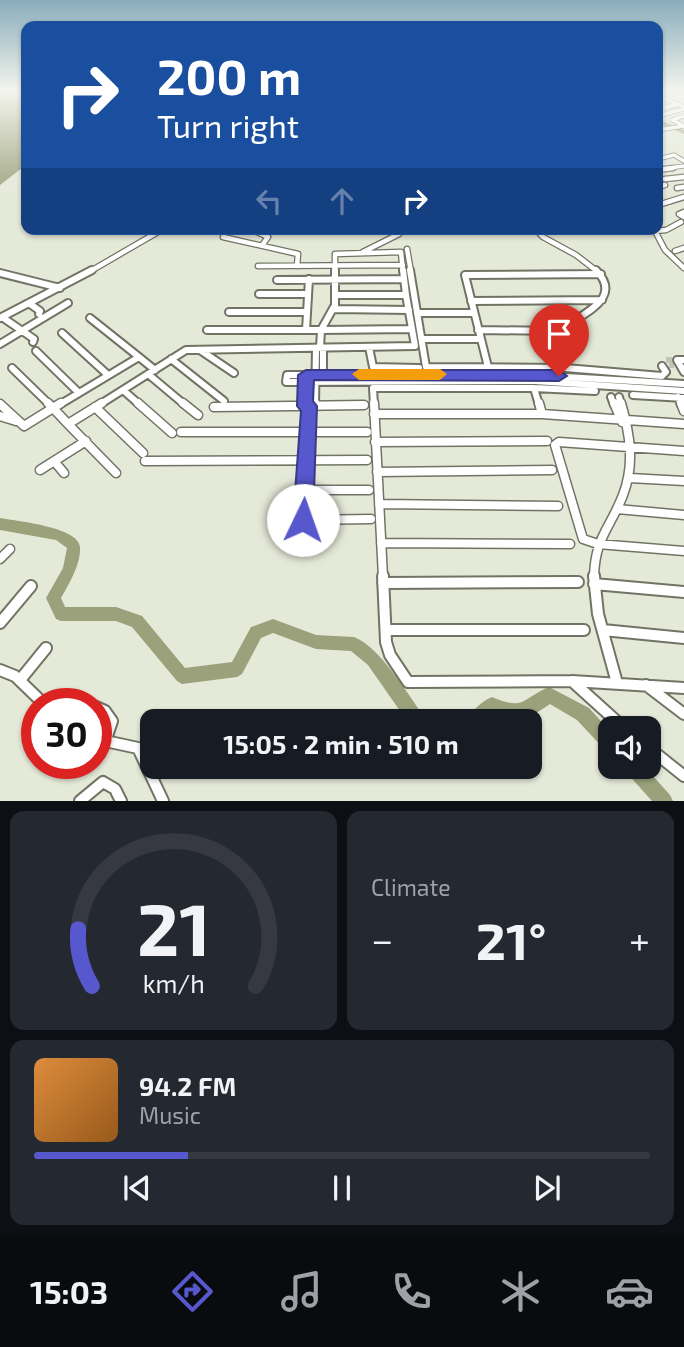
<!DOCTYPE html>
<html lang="en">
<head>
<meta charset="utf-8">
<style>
	body { margin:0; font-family:"Exo 2",sans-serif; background:#242831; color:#f1f3f6; height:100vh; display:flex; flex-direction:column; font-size:26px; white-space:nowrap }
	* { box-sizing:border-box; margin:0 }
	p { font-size:23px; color:#9ea1a6 }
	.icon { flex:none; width:38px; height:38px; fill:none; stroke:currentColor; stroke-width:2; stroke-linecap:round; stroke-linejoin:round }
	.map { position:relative; height:801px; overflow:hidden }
	.side { display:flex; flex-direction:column; gap:10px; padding:10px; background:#0d0f14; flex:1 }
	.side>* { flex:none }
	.hud { position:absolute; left:21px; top:21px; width:642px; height:214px; border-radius:14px; box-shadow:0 2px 5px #0004; background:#1a4fa0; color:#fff; overflow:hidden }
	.controls { position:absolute; left:598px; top:716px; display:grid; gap:14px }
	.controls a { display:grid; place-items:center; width:63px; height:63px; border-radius:14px; background:#171b24; box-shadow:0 2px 5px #0004; font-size:35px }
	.speed { position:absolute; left:21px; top:688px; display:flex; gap:14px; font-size:35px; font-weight:700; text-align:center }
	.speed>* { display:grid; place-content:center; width:91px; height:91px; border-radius:50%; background:#171b24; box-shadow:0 2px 5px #0004; line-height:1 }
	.speed .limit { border:10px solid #d22; background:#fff; color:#111 }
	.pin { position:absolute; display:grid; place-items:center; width:60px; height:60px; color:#fff; margin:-72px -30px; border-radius:50% 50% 50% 0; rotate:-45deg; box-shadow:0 0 7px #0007 }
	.pin .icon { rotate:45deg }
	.me { position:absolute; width:77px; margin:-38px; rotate:3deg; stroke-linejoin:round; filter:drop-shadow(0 0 5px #0008) }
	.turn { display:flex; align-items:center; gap:24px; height:147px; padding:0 21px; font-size:32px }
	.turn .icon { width:91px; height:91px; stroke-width:2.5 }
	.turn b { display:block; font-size:49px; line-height:60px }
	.lanes { display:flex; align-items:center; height:66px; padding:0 21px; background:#0003; justify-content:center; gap:35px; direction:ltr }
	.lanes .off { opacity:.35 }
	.big { font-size:52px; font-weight:700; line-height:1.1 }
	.side .card { flex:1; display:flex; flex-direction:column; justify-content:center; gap:10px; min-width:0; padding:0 24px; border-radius:14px; background:#242831 }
	.side .dial { align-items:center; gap:0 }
	.dial svg { height:182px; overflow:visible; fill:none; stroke:#363941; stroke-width:7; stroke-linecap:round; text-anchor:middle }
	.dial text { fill:#f1f3f6; stroke:none }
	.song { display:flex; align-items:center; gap:21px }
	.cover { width:84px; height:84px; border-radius:10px; background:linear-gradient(135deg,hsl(30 70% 55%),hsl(30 70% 35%)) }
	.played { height:7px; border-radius:4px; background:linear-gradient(90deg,#5757ce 25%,#363941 25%) }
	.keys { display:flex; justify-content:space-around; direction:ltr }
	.heat { display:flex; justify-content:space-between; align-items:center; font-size:38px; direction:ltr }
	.side .tiles { flex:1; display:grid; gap:10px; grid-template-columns:1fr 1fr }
	.card:last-child { grid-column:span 2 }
	.trip { position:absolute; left:140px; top:709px; width:402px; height:70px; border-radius:14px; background:#171b24; box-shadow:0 2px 5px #0004; font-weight:700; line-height:70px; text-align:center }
	.menu { display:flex; height:112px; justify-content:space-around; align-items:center; background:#090b0e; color:#9ea1a6 }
	.menu .icon { width:49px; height:49px }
	.menu .selected { color:#5757ce }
	.menu b { font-size:32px; color:#f1f3f6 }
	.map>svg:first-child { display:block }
</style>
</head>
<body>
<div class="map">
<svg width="684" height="801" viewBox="0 0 684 801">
	<rect width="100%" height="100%" fill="#e5e9d8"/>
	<path fill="#9aa17b" d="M0,90H26V165L0,185Z"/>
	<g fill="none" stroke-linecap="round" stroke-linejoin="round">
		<path fill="#9aa17b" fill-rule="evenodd" d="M658,119L684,130V134L658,123Z
			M0,518C16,521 79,527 80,547C81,564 69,584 61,598L65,607H116L142,616L185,668L232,662L251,627L273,619L316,635L354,637C380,647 406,692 423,715L425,721H407L368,665L351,651L316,649L273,633L261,638L242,674L237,677L182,684L177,681L132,627L116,621H61L56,619L46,598L63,568L67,548L56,540L0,530Z
			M549,687L589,708L611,732V752L605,750L577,720L550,704C530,718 517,724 494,714L487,721H467C471,711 482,701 492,697C525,711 521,699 549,687Z
			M624,766H644L670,795L673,801H652L626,772Z"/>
		<path stroke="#c1c5b6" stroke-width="6" stroke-dasharray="6 3.5" stroke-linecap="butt" d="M666,360H672
			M669,365H674"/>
		<defs>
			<path id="minor-far4" d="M666,91L684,97
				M658,96L684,107
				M658,109L676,105
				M658,116L684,109
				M684,116L672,120L684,126
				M658,130L684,126
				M658,159L674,155L684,161
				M662,169L684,166"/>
			<path id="minor-far3" d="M658,170L673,168
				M665,179L684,177
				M658,187L665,185
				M677,188L684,187
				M658,205L684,197
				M684,212L679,214L684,217
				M251,229L268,237L263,244
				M543,229L540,234L543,237L576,255L598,272
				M654,229L665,250L684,268
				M655,231L666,230L681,222
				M223,237L298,254L297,266
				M407,249L411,272
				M675,251L684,248
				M363,252L399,234
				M258,266L403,265
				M89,272L163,229
				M335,272V254L401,252L403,272"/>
			<path id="minor-far2" d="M335,270V305L321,330L412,329
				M403,270L406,295
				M410,270L426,367L565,368L662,376L666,372L662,366
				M0,273L60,288
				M277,280L404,279
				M259,294H308
				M471,301L602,300
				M30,304L40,311L39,314
				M334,309L409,310
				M229,312H307
				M417,313H474
				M2,317L34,339L33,342
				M0,318L92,270
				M90,318L139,357
				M207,330H321L320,348
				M306,330L309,279
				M478,330L561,331L558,349L565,368
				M561,331C580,313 625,300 596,270
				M62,333L108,375
				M422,339H480
				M0,344L68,303
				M369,347L373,367L419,368
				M323,348V378
				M200,350L234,373
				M36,351L78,392
				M171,359L224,401
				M684,360H677L684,372
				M488,367L465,275L601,274
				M12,368L50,405
				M148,374L185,405
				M684,384L532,375H287L286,382L535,381L684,391
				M534,388L539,405
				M123,390L140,405
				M633,395L684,398
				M611,397L614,405
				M619,397L621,405
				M678,397L681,405
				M59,405L139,357L155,370
				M99,405L186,350L415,346L406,295H335
				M305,405L306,379
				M315,405L316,348
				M374,405L373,388H534L595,391"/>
			<path id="minor-far1" d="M61,403L53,408L68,424
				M102,403L68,424L116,473
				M138,403L172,433
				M183,403L198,415
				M374,403L383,577
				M539,403L542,414
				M614,403L622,422
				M681,403L684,411
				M0,404L24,426L53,408L48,403
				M305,406V403
				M309,406L303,520L371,519
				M315,406V403
				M95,407L143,453
				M214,407L364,405
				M374,414H542L684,424
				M0,416L16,421
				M181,432H367
				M375,442L547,441
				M684,451L559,442L555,445L583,539L598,544L684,551
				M54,461L64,473
				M145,461L367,460
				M40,470L86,441
				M377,472L552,470
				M630,478L684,481
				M304,490H369
				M379,504L558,506
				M617,509L684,515
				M381,543L570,544
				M0,559L10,549
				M594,577C595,537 610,529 623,495C635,464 630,434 621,403"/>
			<path id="minor" d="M383,576L386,642L390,655L408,682L572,681L684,688
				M594,576L598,614L617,683
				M383,583L578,582
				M594,584L684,592
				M0,623L31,586
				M386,630H584
				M603,630L684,638
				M0,670L15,676L44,704
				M20,680L46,648
				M572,681L624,728
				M646,685L684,714
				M80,702L87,704
				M96,707L105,711L112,721L106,739
				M96,739L138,748L163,801
				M649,748L684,776
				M80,801L103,782L115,789L121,801"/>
		</defs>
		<use href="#minor-far4" stroke="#717465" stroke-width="5"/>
		<use href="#minor-far3" stroke="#717465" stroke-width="7"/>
		<use href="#minor-far2" stroke="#717465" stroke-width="10"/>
		<use href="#minor-far1" stroke="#717465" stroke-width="11"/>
		<use href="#minor" stroke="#717465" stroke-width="14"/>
		<use href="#minor-far4" stroke="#fff" stroke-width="3.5"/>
		<use href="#minor-far3" stroke="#fff" stroke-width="4.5"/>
		<use href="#minor-far2" stroke="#fff" stroke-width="6"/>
		<use href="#minor-far1" stroke="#fff" stroke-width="8"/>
		<use href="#minor" stroke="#fff" stroke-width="10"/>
	</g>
	<linearGradient id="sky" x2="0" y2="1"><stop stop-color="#89acbc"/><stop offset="0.45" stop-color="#f3f5ed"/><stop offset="1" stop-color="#f3f5ed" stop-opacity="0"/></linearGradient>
	<rect width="684" height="202" fill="url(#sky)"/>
	<path fill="#5757ce" stroke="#393986" stroke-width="2" d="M306,370H559L567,376L559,381L314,380L313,401L317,406L313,520L310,526L303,529L296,526L293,520L301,411L297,406L298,375Z"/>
	<path fill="#f59e0b" d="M359,369H440L447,374L440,380H359L352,374Z"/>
</svg>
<div class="controls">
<a><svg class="icon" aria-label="sound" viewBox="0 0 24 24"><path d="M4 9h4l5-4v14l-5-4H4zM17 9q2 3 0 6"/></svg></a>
</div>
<div class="speed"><div class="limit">30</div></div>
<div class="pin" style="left:559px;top:376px;background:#d93025"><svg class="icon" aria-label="arrive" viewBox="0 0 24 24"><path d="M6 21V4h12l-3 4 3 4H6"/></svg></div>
<svg class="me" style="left:303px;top:520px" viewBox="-20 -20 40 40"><circle r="19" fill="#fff"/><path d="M0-13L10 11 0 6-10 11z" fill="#5757ce"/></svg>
<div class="trip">15:05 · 2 min · 510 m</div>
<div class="hud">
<div class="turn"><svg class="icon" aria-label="right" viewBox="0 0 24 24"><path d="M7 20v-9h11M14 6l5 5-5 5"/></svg><div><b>200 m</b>Turn right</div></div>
<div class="lanes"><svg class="icon off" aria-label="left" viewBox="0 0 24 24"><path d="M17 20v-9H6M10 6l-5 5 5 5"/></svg><svg class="icon off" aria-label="ahead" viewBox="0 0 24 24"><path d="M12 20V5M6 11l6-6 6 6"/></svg><svg class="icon" aria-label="right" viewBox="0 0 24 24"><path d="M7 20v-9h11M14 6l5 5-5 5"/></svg></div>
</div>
</div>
<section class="side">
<div class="tiles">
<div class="card dial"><svg viewBox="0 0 100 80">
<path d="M14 69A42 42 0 1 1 86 69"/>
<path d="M14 69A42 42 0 0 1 8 44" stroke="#5757ce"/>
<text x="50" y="56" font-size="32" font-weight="700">21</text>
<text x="50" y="72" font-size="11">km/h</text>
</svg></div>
<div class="card"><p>Climate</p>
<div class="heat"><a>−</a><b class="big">21°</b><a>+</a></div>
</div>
<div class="card">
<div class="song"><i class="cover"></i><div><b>94.2 FM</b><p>Music</p></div></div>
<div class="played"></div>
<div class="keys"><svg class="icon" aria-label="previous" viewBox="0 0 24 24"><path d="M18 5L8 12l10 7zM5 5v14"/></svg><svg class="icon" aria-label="pause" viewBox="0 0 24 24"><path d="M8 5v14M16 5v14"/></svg><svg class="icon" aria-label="next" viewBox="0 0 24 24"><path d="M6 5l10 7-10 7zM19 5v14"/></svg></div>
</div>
</div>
</section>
<nav class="menu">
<b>15:03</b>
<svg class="icon selected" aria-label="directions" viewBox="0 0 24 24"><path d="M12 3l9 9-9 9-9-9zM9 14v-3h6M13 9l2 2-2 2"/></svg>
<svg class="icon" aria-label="music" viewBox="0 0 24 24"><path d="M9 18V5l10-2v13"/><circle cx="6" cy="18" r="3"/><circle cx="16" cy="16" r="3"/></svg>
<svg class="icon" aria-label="phone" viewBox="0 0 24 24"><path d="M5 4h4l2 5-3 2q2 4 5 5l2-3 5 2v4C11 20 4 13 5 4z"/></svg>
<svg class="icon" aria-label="climate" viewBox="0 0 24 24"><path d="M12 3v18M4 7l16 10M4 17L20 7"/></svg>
<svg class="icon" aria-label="car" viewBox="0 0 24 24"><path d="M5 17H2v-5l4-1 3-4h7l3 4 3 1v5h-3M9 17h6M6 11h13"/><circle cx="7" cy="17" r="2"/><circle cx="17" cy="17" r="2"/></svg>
</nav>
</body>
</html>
